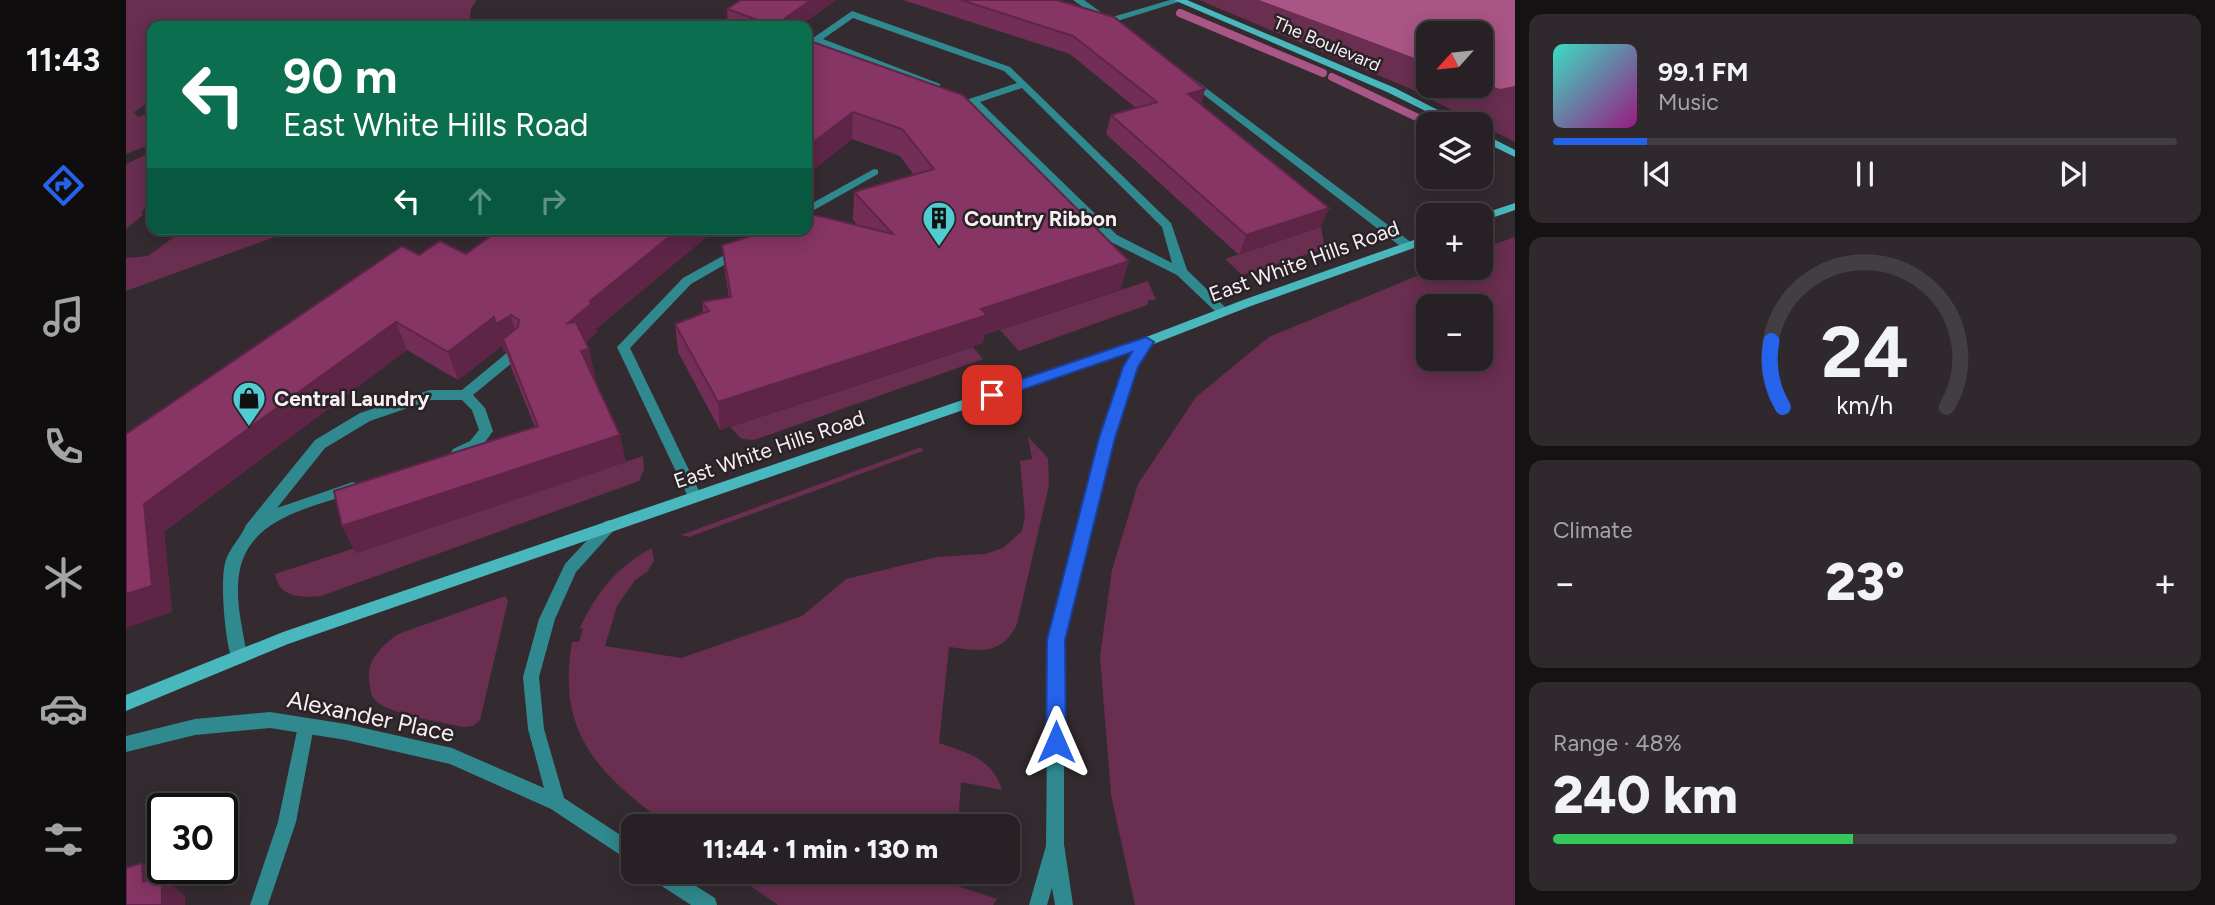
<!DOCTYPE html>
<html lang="en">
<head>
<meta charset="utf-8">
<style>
	body { margin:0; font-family:Figtree,sans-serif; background:#2f282c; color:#f1f3f6; height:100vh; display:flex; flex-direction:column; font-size:26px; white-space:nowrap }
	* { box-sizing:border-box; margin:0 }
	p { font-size:23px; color:#a4a3a6 }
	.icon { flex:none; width:38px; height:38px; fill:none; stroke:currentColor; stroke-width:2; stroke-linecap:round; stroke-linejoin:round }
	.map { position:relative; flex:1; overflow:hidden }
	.drawer { display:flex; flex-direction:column; gap:14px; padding:14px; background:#151214; width:700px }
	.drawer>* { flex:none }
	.guide { position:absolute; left:21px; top:21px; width:665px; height:214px; border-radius:14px; box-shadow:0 4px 18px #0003,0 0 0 2px #433e41; background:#0b6e4f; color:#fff; overflow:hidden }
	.needle { width:46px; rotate:243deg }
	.fabs { position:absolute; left:1290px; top:21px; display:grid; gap:14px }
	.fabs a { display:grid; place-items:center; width:77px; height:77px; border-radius:14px; background:#272024; box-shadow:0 4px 18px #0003,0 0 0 2px #433e41; font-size:35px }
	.speed { position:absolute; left:21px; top:793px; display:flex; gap:14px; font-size:35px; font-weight:700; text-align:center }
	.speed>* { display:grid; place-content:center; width:91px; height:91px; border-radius:50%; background:#272024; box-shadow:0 4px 18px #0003,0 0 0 2px #433e41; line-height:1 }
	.speed .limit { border:4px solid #111; border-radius:10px; background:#fff; color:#111 }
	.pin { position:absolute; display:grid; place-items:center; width:60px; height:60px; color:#fff; margin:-30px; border-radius:14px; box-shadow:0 4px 10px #0006 }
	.me { position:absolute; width:77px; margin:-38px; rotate:0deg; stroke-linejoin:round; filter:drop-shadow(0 0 5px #0008) }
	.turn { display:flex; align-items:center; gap:24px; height:147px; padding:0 21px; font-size:32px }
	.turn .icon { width:91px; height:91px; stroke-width:2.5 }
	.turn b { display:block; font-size:49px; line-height:60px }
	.lanes { display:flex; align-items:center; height:66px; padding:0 21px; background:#0003; justify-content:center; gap:35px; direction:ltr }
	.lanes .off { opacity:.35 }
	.big { font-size:52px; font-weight:800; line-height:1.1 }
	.drawer .card { flex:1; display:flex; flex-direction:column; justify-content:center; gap:10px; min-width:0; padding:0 24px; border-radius:14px; background:#2f282c }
	.drawer .dial { align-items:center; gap:0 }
	.dial svg { height:182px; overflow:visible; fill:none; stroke:#433e41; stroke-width:7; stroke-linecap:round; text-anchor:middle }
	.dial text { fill:#f1f3f6; stroke:none }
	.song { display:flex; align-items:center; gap:21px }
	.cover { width:84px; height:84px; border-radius:10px; background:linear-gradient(135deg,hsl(170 70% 55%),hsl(310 70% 35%)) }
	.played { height:7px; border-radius:4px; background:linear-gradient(90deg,#2563eb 15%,#433e41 15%) }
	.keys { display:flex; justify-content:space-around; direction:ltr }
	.heat { display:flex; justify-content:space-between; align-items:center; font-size:38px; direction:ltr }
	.charge { height:10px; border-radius:5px; background:linear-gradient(90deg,#34c759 48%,#433e41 0) }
	.trip { position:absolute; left:495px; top:814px; width:399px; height:70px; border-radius:14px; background:#272024; box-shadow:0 4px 18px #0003,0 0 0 2px #433e41; font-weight:800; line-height:70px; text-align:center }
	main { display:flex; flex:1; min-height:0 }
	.dock { display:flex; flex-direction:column; width:126px; justify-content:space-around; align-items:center; background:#100d0e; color:#a4a3a6 }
	.dock .icon { width:49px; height:49px }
	.dock .selected { color:#2563eb }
	.dock b { font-size:32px; color:#f1f3f6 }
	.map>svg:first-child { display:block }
</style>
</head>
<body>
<main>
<nav class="dock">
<b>11:43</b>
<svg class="icon selected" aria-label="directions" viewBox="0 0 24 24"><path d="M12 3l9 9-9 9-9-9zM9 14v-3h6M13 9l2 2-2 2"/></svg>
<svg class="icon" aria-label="music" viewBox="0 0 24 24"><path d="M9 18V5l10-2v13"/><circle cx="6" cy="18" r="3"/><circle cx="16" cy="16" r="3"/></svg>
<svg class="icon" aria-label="phone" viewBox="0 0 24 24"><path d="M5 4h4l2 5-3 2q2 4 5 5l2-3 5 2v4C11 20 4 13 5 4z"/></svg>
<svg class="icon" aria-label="climate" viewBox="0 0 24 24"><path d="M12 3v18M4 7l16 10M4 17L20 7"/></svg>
<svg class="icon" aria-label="car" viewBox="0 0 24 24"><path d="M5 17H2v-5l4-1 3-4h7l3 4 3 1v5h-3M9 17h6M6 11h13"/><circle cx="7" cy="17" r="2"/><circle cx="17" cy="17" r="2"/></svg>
<svg class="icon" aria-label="filters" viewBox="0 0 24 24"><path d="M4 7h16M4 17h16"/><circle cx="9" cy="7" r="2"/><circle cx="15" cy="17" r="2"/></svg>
</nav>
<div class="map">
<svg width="1389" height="905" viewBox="0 0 1389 905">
	<rect width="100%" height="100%" fill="#342b30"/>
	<path fill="#692e50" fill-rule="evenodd" d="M0,0H351L345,8L343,26H26V100L8,112L12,117L26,112V144L0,154Z
		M1073,0H1389V142L1285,89ZM1302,33H1354V86H1302Z
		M22,154L26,157V201L16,211L17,215L0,229V164Z
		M1195,227L1198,243L1196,250L1185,253L1116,275L1099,259Z
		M59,229H149L151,236L0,291V258L22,256Z
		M1389,237V905H1009L985,795L974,656L986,570L1012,484L1070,397L1143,337L1310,268H1354L1355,249ZM1302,306H1354V359H1302Z
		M1022,281L1030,300H1023L1021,305L893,351L874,330Z
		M847,347L857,359L628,440L616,439L604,427Z
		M902,437L922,458L923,485L891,624C876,656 853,651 823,647L813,743C842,753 866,758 876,790L835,782L832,826H543C474,775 430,735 446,642H453L457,629L454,628C472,590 490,568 526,548L528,561L521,572L509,580L491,606L479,646L555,658L676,616L720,579L811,557L859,554L877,548L896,531L899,516L894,461L906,459Z
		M795,447L797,451L563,537L555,535Z
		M517,456L518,469L513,481L195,596C176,598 153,598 149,574L229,548L231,553Z
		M379,596L382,601L354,720L347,726L337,727C317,722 261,715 248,699C244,694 244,685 243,678C241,659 258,644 272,634Z
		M605,872H829L828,885L871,899L867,905H652Z"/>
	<path fill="#a95585" d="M1133,0H1389V86L1374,89L1355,82L1354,33H1302V63Z"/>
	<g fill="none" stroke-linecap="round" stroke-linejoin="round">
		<path stroke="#a95585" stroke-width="8" d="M1054,13L1197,73
			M1206,77L1305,124"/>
		<path fill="#2f898e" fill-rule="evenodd" d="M947,0H958L983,18L1044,0H1059L988,22L984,26Z
			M726,11L884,67L1045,223L1061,270L1101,309L1103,312L1101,315H1093L1051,275L983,241L843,103V99L891,83L878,71L727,18L697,39L814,84V88H806L687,42V38ZM896,88L1036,227L1046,263L991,235L854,102Z
			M1064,76L1286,243V249H1278L1060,81V77Z
			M748,169L752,170V174L681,214V206Z
			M613,247L619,251L617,254L565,284L504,348L576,497L574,501H564L562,497L491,347L557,278Z
			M393,346L399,350L398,353L347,395L359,408L367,431L354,449L332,458L325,453L327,449L344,441L353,430L346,410L336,400H305L244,421L199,448L151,508L227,482L232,484L234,488L232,492C180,509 113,519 112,587C111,610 118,634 121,657L119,662L113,664L107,662C99,644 94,583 99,563C103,548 115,538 120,525L189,440L234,413L304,390H336L388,347Z
			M180,718L186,721L188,726L170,822L142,905H124L152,822L172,726L174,721Z"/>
		<path fill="#2f898e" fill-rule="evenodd" d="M1020,338L1026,342L1012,367L988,438L938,640V844L947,905H929L926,888L921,905H903L920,846L922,640L974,438L998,367L1015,339Z
			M483,520L488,522L490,526L488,530L450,572L429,619L413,677L418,729L438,798L508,844V864L425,809L324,764L220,740L144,728L69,735L0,752V736L69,719L144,712L220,724L326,748L418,788L402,729L397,677L413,619L439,564L478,522Z
			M523,872H548L589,898L591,905H565L525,879Z"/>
		<path fill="#48b8be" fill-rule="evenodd" d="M1048,0H1061L1269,88L1339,124H1326L1261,92Z
			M1354,132L1389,150V157L1354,140Z
			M1389,203V210L1354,222L1353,215Z
			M1302,235V243L1125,306L1025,345L162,644L0,711V695L157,632L1015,339L1117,300Z"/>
	</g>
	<path fill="#732e57" d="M615,0H710L674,26H602L601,9Z
		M777,0H931L1079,89L1075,104L1195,227L1113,255L980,134L985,115L1010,108L944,54Z
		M681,40L995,289L858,335L857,343L594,430L552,352L549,324L577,313L576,302L603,298L599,273L596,245L732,226L727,220L728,192L788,175L774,156L726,139L681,175Z
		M374,229H590L470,329L471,332L460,342L463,349L469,377L467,378L500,462L230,553L216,526L409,427L385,367L380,351L378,352L376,346L332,380L281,350L38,532L46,612L0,434L293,255L340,254Z"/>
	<path fill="#5e2547" d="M685,0H710L674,26H648Z
		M1079,89L1074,108L1062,94Z
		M727,112L726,139L681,175V147Z
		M1203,208L1195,227L1113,255L1120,235Z
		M553,229H590L470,329L471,332L449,351L442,323L464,301Z
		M1003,261L995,289L858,335L857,343L594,430L592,402L855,309Z
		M385,315L392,343L377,339L380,351L378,352L370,324Z
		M368,317L376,346L332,380L322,352Z
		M270,322L281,350L38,532L46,612L0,628V594L18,504Z
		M463,349L469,377L461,379L455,351Z
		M494,435L500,462L230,553L216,526Z
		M16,863L36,879V876L59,896V905H36L17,882Z"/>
	<path fill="#863565" stroke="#5e2547" stroke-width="2" d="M615,0H685L648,26L601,9Z
		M835,0H931L988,17L1079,89L1062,94L1203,208L1120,235L985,115L1031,102L947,36Z
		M629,22L641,26H624Z
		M681,40L837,95L1003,261L855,309L861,315L592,402L549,324L583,311L576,302L605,297L596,245L649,229H681V213L767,234L728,192L808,169L776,129L727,112L681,147Z
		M374,229H553L464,301L465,304L442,323L450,322L463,349L455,351L494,435L216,526L208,491L412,426L377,339L392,327L393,320L385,315L370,324L368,317L322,352L270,322L18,504L26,586L0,594V434L276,246L293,255L314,241L340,254Z
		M16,863L17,882L36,876V905H0V868Z"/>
	<path fill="#2563eb" stroke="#184099" stroke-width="2" d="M1020,337L1028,342L1012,367L989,438L939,640L940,742L937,749L930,751L923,749L920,742L921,640L973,438L997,367L1006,352L866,400L859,395L861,391Z"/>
	<defs>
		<symbol id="building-pin" viewBox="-11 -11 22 30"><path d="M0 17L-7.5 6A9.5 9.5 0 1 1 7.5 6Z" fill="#51ccd2" stroke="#2a2226"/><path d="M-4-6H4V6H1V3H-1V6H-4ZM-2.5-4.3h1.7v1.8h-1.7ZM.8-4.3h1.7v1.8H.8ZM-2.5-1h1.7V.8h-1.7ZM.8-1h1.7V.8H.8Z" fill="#111"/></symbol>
		<symbol id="shop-pin" viewBox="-11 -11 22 30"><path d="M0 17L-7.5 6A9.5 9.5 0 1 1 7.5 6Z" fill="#51ccd2" stroke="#2a2226"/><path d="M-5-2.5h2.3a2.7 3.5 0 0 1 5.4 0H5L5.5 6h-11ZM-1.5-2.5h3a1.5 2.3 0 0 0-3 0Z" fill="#111"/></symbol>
	</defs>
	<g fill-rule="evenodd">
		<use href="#building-pin" x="794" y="199" width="38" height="52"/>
		<use href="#shop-pin" x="104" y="379" width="38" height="52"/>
	</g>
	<g text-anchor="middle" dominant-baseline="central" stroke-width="5" stroke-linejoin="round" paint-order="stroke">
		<g font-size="18" fill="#f6f0f3" stroke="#2a2226">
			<text transform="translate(1201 44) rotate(23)">The Boulevard</text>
		</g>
		<g font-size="21" font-weight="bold" fill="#f6f0f3" stroke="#2a2226" text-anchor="start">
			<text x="838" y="218">Country Ribbon</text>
			<text x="148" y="398">Central Laundry</text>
		</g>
		<g font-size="21" fill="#f6f0f3" stroke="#2a2226">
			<text transform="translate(1178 261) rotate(-20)">East White Hills Road</text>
			<text transform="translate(643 449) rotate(-19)">East White Hills Road</text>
		</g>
		<g font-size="24" fill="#f6f0f3" stroke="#2a2226">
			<text transform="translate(245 716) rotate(12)">Alexander Place</text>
		</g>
	</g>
</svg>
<div class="fabs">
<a><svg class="needle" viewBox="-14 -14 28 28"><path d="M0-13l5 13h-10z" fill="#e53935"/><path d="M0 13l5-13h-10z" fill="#a4a3a6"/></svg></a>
<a><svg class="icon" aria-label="layers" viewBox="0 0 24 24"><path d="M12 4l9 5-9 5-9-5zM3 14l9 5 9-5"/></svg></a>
<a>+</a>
<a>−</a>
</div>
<div class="speed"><div class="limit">30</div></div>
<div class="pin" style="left:866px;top:395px;background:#d93025"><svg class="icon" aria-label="arrive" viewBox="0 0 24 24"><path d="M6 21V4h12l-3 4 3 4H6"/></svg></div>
<svg class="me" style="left:930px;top:742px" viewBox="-20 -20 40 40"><path d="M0-17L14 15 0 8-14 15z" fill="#2563eb" stroke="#fff" stroke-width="4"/></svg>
<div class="trip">11:44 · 1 min · 130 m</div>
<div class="guide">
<div class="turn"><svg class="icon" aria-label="left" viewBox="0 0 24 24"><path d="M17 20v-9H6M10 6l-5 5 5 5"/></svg><div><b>90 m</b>East White Hills Road</div></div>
<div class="lanes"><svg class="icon" aria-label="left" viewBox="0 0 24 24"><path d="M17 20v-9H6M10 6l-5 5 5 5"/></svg><svg class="icon off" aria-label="ahead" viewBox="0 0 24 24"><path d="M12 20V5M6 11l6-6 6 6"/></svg><svg class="icon off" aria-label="right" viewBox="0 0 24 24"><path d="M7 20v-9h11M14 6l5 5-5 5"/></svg></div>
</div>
</div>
<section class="drawer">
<div class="card">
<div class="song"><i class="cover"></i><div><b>99.1 FM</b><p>Music</p></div></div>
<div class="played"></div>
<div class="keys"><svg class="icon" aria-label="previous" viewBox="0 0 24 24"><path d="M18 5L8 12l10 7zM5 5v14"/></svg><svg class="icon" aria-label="pause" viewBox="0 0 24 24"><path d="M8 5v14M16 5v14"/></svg><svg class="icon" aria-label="next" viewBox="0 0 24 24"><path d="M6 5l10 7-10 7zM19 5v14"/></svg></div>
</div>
<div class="card dial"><svg viewBox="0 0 100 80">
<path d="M14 69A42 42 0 1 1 86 69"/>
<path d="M14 69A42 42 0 0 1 9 40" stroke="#2563eb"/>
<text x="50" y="56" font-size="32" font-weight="700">24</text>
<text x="50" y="72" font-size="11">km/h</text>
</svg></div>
<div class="card"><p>Climate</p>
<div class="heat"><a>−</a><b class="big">23°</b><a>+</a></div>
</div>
<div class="card"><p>Range · 48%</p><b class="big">240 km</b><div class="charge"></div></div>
</section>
</main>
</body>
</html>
